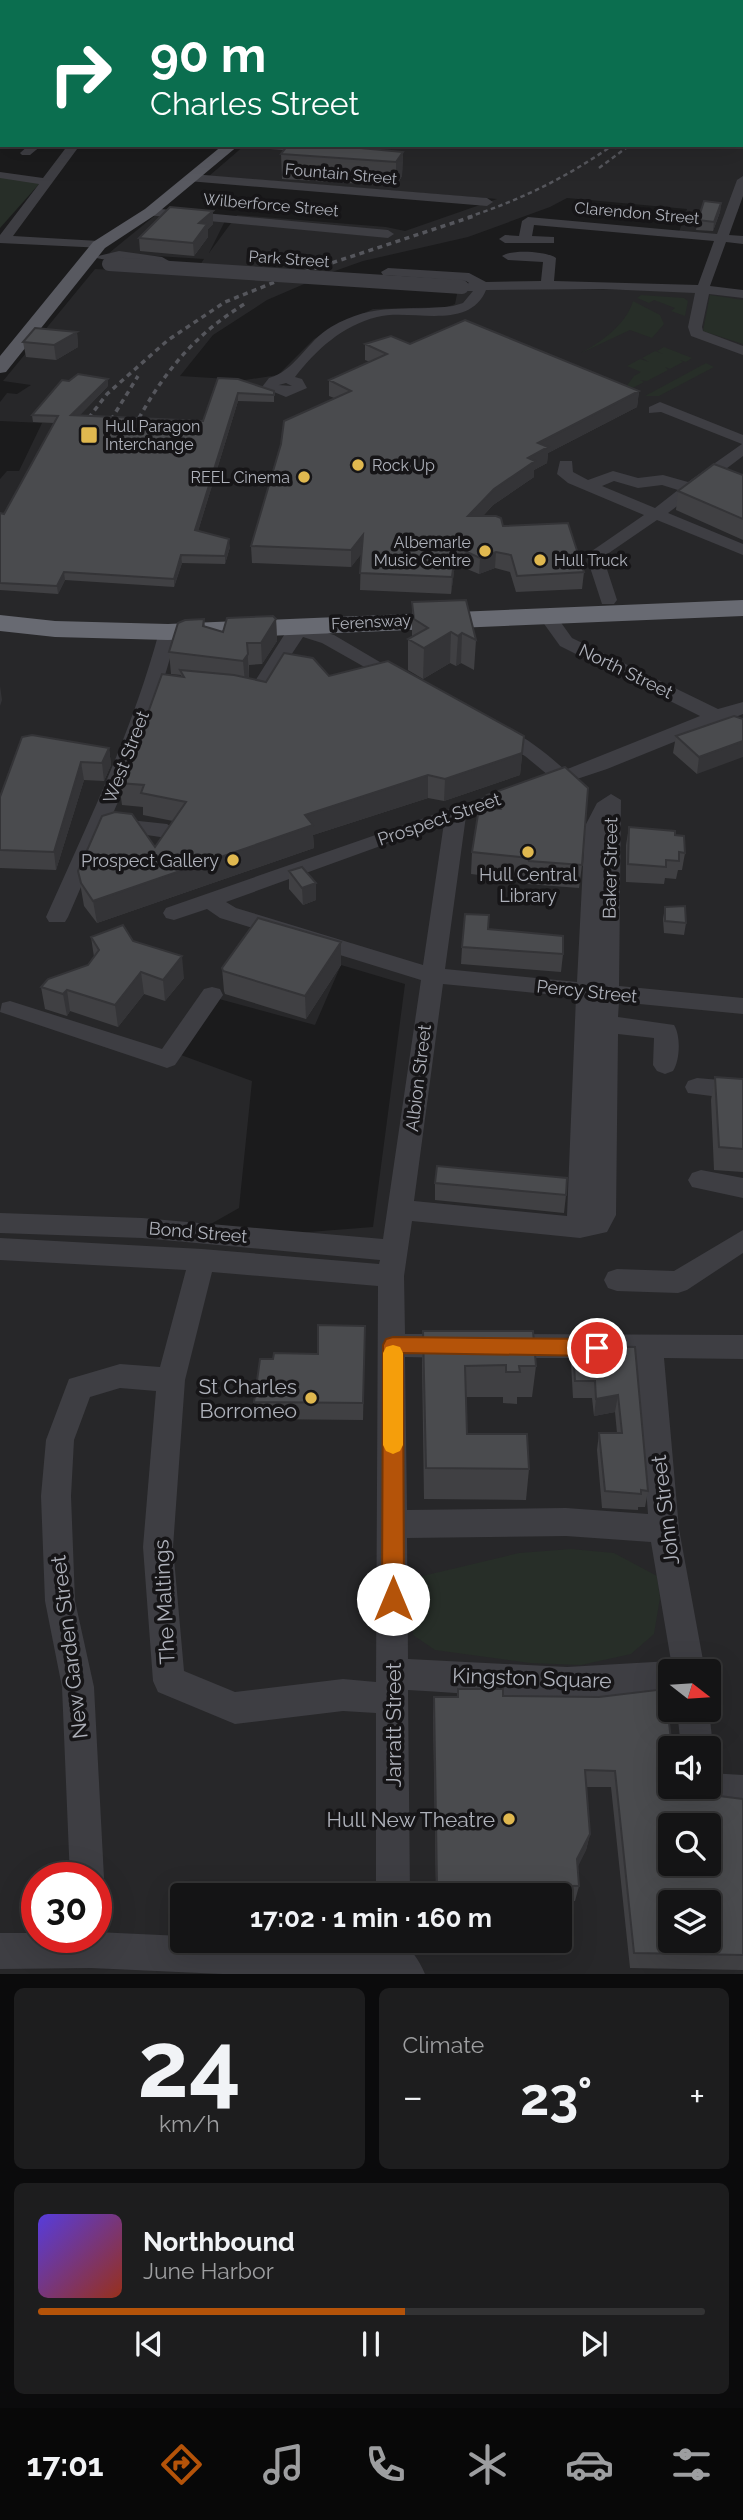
<!DOCTYPE html>
<html lang="en">
<head>
<meta charset="utf-8">
<style>
	body { margin:0; font-family:Raleway,sans-serif; background:#1d1d1e; color:#f1f3f6; height:100vh; display:flex; flex-direction:column; font-size:26px; white-space:nowrap }
	* { box-sizing:border-box; margin:0 }
	p { font-size:23px; color:#9d9ea0 }
	.icon { flex:none; width:38px; height:38px; fill:none; stroke:currentColor; stroke-width:2; stroke-linecap:round; stroke-linejoin:round }
	.map { position:relative; height:1974px; overflow:hidden }
	.sheet { display:flex; flex-direction:column; gap:14px; padding:14px; background:#0b0b0c; flex:1 }
	.sheet>* { flex:none }
	.hud { position:absolute; left:0px; top:0px; width:744px; height:147px; box-shadow:0 7px 28px #0002,0 0 0 2px #333334; background:#0b6e4f; color:#fff; overflow:hidden }
	.needle { width:46px; rotate:107deg }
	.fabs { position:absolute; left:658px; top:1659px; display:grid; gap:14px }
	.fabs a { display:grid; place-items:center; width:63px; height:63px; border-radius:7px; background:#141415; box-shadow:0 7px 28px #0002,0 0 0 2px #333334; font-size:35px }
	.speed { position:absolute; left:21px; top:1862px; display:flex; gap:14px; font-size:35px; font-weight:700; text-align:center }
	.speed>* { display:grid; place-content:center; width:91px; height:91px; border-radius:50%; background:#141415; box-shadow:0 7px 28px #0002,0 0 0 2px #333334; line-height:1 }
	.speed .limit { border:10px solid #d22; background:#fff; color:#111 }
	.pin { position:absolute; display:grid; place-items:center; width:60px; height:60px; color:#fff; margin:-30px; border:4px solid #fff; border-radius:50%; box-shadow:0 2px 7px #0007 }
	.me { position:absolute; width:77px; margin:-38px; rotate:0deg; stroke-linejoin:round; filter:drop-shadow(0 0 5px #0008) }
	.turn { display:flex; align-items:center; gap:24px; height:147px; padding:0 35px; font-size:32px }
	.turn .icon { width:91px; height:91px; stroke-width:2.5 }
	.turn b { display:block; font-size:49px; line-height:60px }
	.big { font-size:52px; font-weight:700; line-height:1.1 }
	.sheet .tile { flex:1; display:flex; flex-direction:column; justify-content:center; gap:10px; min-width:0; padding:0 24px; border-radius:10px; background:#1d1d1e }
	.sheet .dial { align-items:center; gap:0 }
	.dial b { font-size:91px; line-height:1 }
	.song { display:flex; align-items:center; gap:21px }
	.cover { width:84px; height:84px; border-radius:10px; background:linear-gradient(135deg,hsl(250 70% 55%),hsl(10 70% 35%)) }
	.played { height:7px; border-radius:4px; background:linear-gradient(90deg,#b45309 55%,#333334 55%) }
	.keys { display:flex; justify-content:space-around; direction:ltr }
	.heat { display:flex; justify-content:space-between; align-items:center; font-size:38px; direction:ltr }
	.sheet .tiles { flex:1; display:grid; gap:14px; grid-template-columns:1fr 1fr }
	.tile:last-child { grid-column:span 2 }
	.trip { position:absolute; left:170px; top:1883px; width:402px; height:70px; border-radius:7px; background:#141415; box-shadow:0 7px 28px #0002,0 0 0 2px #333334; font-weight:700; line-height:70px; text-align:center }
	.tab-bar { display:flex; height:112px; justify-content:space-around; align-items:center; background:#080808; color:#9d9ea0 }
	.tab-bar .icon { width:49px; height:49px }
	.tab-bar .current { color:#b45309 }
	.tab-bar b { font-size:32px; color:#f1f3f6 }
	.map>svg:first-child { display:block }
</style>
</head>
<body>
<div class="map">
<svg width="743" height="1974" viewBox="0 0 743 1974">
	<rect width="100%" height="100%" fill="#1b1b1c"/>
	<path fill="#272729" fill-rule="evenodd" d="M743,39V194L737,213H725L718,236L679,232L687,209L567,198L550,207L468,237L363,261L332,272L267,300L213,335L180,376L245,380L278,375L314,339L339,324L373,309L447,307L455,304L457,294L452,288L697,290L743,297V1974H0V479L7,471H19L42,423L0,421V402L7,393L17,394L31,385L3,381L95,269L194,274L204,259L109,253L158,213L225,221L209,253L237,215L386,227L405,231L497,199L209,176L245,145H742ZM341,965L405,984L373,1227L179,1242L239,1208L252,1081L181,1055L219,999L315,1025ZM670,1671H709V1710H670ZM670,1748H709V1787H670ZM670,1825H709V1864H670ZM37,1878H96V1937H37ZM182,1895H560V1941H182ZM670,1902H709V1941H670Z"/>
	<path fill="#272e28" d="M0,177L40,183L0,228Z
		M641,295L684,298L688,301L685,316L671,311L675,308L654,300L649,303L637,298Z
		M710,295L743,300V344L703,331Z
		M633,301L660,315L664,324L652,338L630,330L581,353C601,342 626,325 633,301Z
		M664,347L692,358L686,362L680,360L683,362L670,369L665,367L668,370L647,381L640,380L644,382L629,390L625,388L634,376L641,372L627,366L640,359L649,362L642,358L655,351L663,354L657,351Z
		M706,363L714,367L659,396H645Z
		M571,1549L614,1553L657,1576L660,1598L654,1634L631,1654L581,1665L530,1663L435,1650L413,1635L414,1578L519,1553Z"/>
	<g fill="none" stroke-linecap="round" stroke-linejoin="round">
		<path fill="#3e3e43" fill-rule="evenodd" d="M0,0H29L31,2L0,4Z
			M240,0H251L238,2Z
			M313,0H324L311,2Z
			M338,0H363L365,2H339Z
			M489,0H512L514,2H490Z
			M2,30V49H0V31Z
			M0,63H2L0,70Z
			M742,68H743V74H742Z
			M0,120H2V126H0Z
			M0,141L2,145L6,146L0,147Z
			M29,145H42L30,155H22L20,153Z
			M68,145H80L13,236L99,241L104,242V248L0,243V235L39,184L0,178V172L43,178Z
			M252,145H303L324,150L318,153L258,148Z
			M192,174L487,198L493,202L487,206L188,181V175Z
			M743,176V196L729,235L743,236V244L726,242L710,286L743,290V298L709,294L702,327L703,331L743,346V355L691,336L688,327L695,293L603,289L486,290C469,332 410,308 377,317C342,326 317,349 295,377L302,379L307,388L286,397L262,387L269,378C294,372 308,340 331,327C375,301 407,312 453,306L463,303L473,291H462L455,287L469,283L466,281L383,275L381,272L388,268L469,273L486,282L541,281L543,262L508,260L502,256C511,249 547,251 556,258L554,281L698,285L714,241L534,225L532,236L554,237V243H505L499,239L505,235L519,236L522,221L528,217L717,234L737,180ZM286,383L292,386L278,385H279Z
			M150,208L388,230L394,234L388,238L146,215L144,212Z
			M119,251L162,257L169,261C163,265 99,261 94,257Z
			M660,402L743,435V456L668,513L743,544V555L657,520L603,557L617,600L614,604H602L586,555L644,515L568,483L557,474L560,461H572L573,472L588,480L613,471L638,478L663,475L688,482L742,444L661,412L649,413V407ZM614,481L638,488L662,485L678,490L655,508L602,486Z
			M546,609L552,610L572,638L718,709L743,702V714L607,769L466,816L445,969L577,982L585,826L597,803L611,794L621,800L619,986L743,998V1014L619,1002L618,1017L674,1025C681,1036 680,1060 673,1071L665,1074L657,1071L653,1065L654,1038L618,1034L616,1215L607,1232L580,1238L412,1221L404,1276L405,1334H453L463,1338L467,1346L463,1354L453,1358L405,1357L407,1510L566,1508L648,1514L636,1358H504L494,1354L490,1346L494,1338L504,1334L743,1335V1359L664,1358L679,1529L705,1671H670V1692C583,1704 496,1695 408,1690L410,1895H376V1713L343,1711L235,1724L158,1692L153,1681L143,1547L156,1391L120,1388L90,1397L74,1440L71,1496L75,1601L94,1687L104,1878L96,1892V1878H70L62,1687L45,1601L41,1496L46,1440L69,1379L120,1364L160,1367L186,1270L0,1260V1238L202,1249L379,1264L380,1260L142,1238L0,1233V1213L142,1218L383,1239L421,980L220,918L207,909L174,920L166,918L163,913L166,908L548,775L525,756L489,736L486,732L489,728C511,722 549,756 565,770L700,716L560,646L537,614ZM444,823L423,965L236,908L226,902ZM443,984L576,997L567,1216L414,1201ZM212,1272L378,1286L376,1682L343,1679L235,1692L184,1671L173,1547L185,1380ZM566,1536L651,1542L671,1661L567,1667L408,1659L407,1538Z
			M287,621L334,635L407,678L405,682H391L322,643L303,637L264,696L231,694L229,690L231,686H252L286,632L278,626Z
			M168,627L177,632C161,696 138,757 111,818L167,824L177,831L167,838L106,829L68,917L65,922H49L46,917C88,823 132,732 159,632Z
			M212,987L220,989L223,995L175,1065L167,1068L0,1012L2,1003L10,1001L162,1049L204,989Z
			M697,1078L743,1082V1100L688,1093L685,1087L688,1081Z
			M701,1170L743,1178V1198L692,1187L688,1180L692,1173Z
			M743,1230V1253L687,1290L678,1293L617,1291L608,1288L604,1280L608,1272L617,1269L674,1271Z
			M709,1709L713,1748L709,1759V1748H681L677,1710Z
			M709,1773L743,1775V1809L702,1808L690,1803L684,1787H709Z
			M96,1932L182,1936V1941H397C411,1947 419,1960 425,1974H222L91,1968L0,1969V1933H37V1937H96Z"/>
		<path fill="#585960" fill-rule="evenodd" d="M400,0H413L399,2Z
			M223,145H239L155,215L105,248L6,372L0,373V356L93,242L145,209Z"/>
		<path fill="#686a72" fill-rule="evenodd" d="M743,600V616L168,640L55,637L0,631V615L55,621L168,624Z"/>
		<path stroke="#55565c" stroke-width="2.5" stroke-dasharray="4.5 3.5" stroke-linecap="butt" d="M599,168L630,145
			M468,217C521,200 567,177 613,145"/>
		<path stroke="#55565c" stroke-width="3.5" stroke-dasharray="5 4.5" stroke-linecap="butt" d="M77,433L107,394L168,340L225,302L280,280L474,216
			M130,435C159,378 192,335 248,302
			M101,436L138,376"/>
		<path stroke="#3e3e43" stroke-width="14" d="M109,264L462,287"/>
	</g>
	<path fill="#404043" d="M403,152L402,176L396,186L282,179L281,154Z
		M721,203L720,212L713,231L696,230L698,220Z
		M213,211V224L208,229V237L194,256L140,251L139,238Z
		M77,332L78,347L56,360L26,357L23,342Z
		M365,344H410L639,391L637,407L548,453L547,463L534,470V477L493,505L483,516L503,526L584,572L582,589L516,592L510,572L495,568L479,574L455,564L451,594L360,590L361,554L351,567L252,563L251,546L334,398L329,396V380L370,362L365,360Z
		M218,378L274,391V402L238,401L198,531L230,547L225,564L182,563L174,587L65,580L58,594L0,590V513L4,514L54,423L33,422L32,415L108,386L79,416L203,421Z
		M743,475V540L676,510L678,491Z
		M412,602L476,640L474,670L461,663L456,666L450,663L423,679L408,670V639L412,637Z
		M204,619L205,627L223,632L276,619L277,641L262,664L249,665V676L248,678L266,682L329,676L524,736L520,775L444,801L428,798L313,835L314,848L97,923L84,906L78,871L155,847L173,821L143,815V807L122,805L119,783L126,769L125,759L136,746L181,676V675L171,674L169,652Z
		M734,716L697,774L673,753L676,736Z
		M109,748L111,765L104,781L84,780L56,870L0,868V797Z
		M487,795L582,865L579,888L527,884L528,881L471,874L472,852L486,809Z
		M629,827L675,835L685,853L682,870H678L676,879L665,878L664,884L626,882V845Z
		M289,871L316,883V900L303,905L289,889Z
		M665,907L686,923L684,935L664,933L663,919Z
		M488,929L563,954L561,972L461,964L462,947Z
		M91,937L133,941L184,978L165,1001L144,994L118,1027L70,1011L67,1016L45,1009L41,987L88,965L94,957Z
		M341,942V965L306,1019L225,994L224,991L222,968Z
		M715,1077L743,1079V1172L714,1170L711,1100Z
		M435,1183L566,1195L564,1213L435,1200Z
		M365,1326L363,1420L256,1419L254,1402L273,1359L318,1354Z
		M423,1331L536,1366L532,1397H517V1404L503,1403V1397H466L467,1434L529,1469L526,1500L424,1499L422,1362Z
		M573,1346L635,1347L648,1491L645,1507H638V1510L602,1508L597,1450L599,1433H617L615,1412L594,1416L592,1398H573L571,1363Z
		M458,1689L503,1696L670,1748V1765L668,1772L662,1771L664,1789L743,1799V1970L630,1968L611,1787H586L590,1834L586,1850L577,1867L579,1886L575,1901H560V1895H436L433,1714L434,1697H457Z"/>
	<path fill="#343437" d="M403,152L402,176L396,186V162Z
		M721,203L720,212L713,231L714,222Z
		M213,211V224L208,229V237L194,256L193,243L199,223Z
		M77,332L78,347L56,360L54,345Z
		M108,379V386L72,423L71,415Z
		M639,391L637,407L548,453L547,463L534,470V477L493,505L467,533L468,516L494,489L528,458L538,443Z
		M238,393V401L196,538L195,530Z
		M363,535V552L351,567V550Z
		M229,539L230,547L225,564V556Z
		M456,547L455,564L451,594L452,577Z
		M496,552L495,568L479,574L480,558Z
		M181,555L182,563L174,587V579Z
		M64,572L65,580L58,594L57,586Z
		M276,619L277,641L262,664L261,643Z
		M451,632L450,663L423,679L424,648Z
		M462,633L461,663L456,666L458,636Z
		M247,643L249,676L245,683L243,661Z
		M0,686L2,700L0,706Z
		M524,736L520,775L444,801L445,779Z
		M743,741V757L697,774L699,757Z
		M109,748L111,765L104,781L102,763Z
		M81,762L84,780L56,870L54,852Z
		M428,775V798L313,835L314,848L97,923L93,901L305,815Z
		M316,883V900L303,905L302,888Z
		M341,942V965L306,1019L305,996Z
		M182,956L184,978L165,1001L163,980Z
		M141,972L144,994L118,1027L115,1005Z
		M67,990L70,1011L67,1016L63,994Z
		M618,1395L615,1412L594,1416L596,1399Z
		M590,1834L586,1850L574,1875L577,1859Z"/>
	<path fill="#4a4b4e" stroke="#343437" stroke-width="2" fill-rule="evenodd" d="M288,145H328L403,152L396,162L281,154Z
		M704,201L721,203L714,222L698,220Z
		M170,207L213,211L199,223L207,224L193,243L139,238Z
		M465,320L639,391L538,443L548,447L528,458L535,461L494,489L468,516H496L501,518L503,526L568,523L584,572L517,576L511,555L496,552L480,558L456,547L452,577L360,573L363,535L351,550L251,546L281,444L284,421L351,391L329,380L387,354L365,344L391,336L410,344Z
		M35,328L77,332L54,345L23,342Z
		M78,374L108,379L71,415L203,421L218,378L238,379L274,391V395L238,393L195,530L229,539L225,556L181,555L174,579L64,572L57,586L0,583V513L4,514L58,416L32,415L62,380L69,381Z
		M714,464L743,475V519L678,491Z
		M466,600L476,640L462,633L458,636L451,632L424,648L408,639L428,628L414,619L412,602Z
		M273,616L276,619L261,643H247L248,654L243,661L169,652L178,623L185,620L204,619L203,626L223,632L227,618Z
		M284,653L313,658L329,676L388,661L524,736L522,753L445,779L428,775L305,815L313,825L93,901L81,883L78,871L102,816L115,812L132,814L155,847L186,802L141,793L144,785L119,783L131,760L125,759L131,745L136,746L162,674L184,677L180,670L234,675L266,682Z
		M734,716L743,719V741L699,757L676,736Z
		M32,735L109,748L102,763L81,762L54,852L0,850V797L22,737Z
		M565,767L588,788L582,865L529,861V858L472,852L479,808L500,809L487,795Z
		M629,827L675,831V835L684,836L685,853L679,852V861L666,860V867L628,864Z
		M302,867L316,883L302,888L289,871Z
		M685,906L686,923L665,921V907Z
		M465,914L489,915L488,929L563,936V954L462,947Z
		M258,918L341,942L305,996L223,971L222,968Z
		M123,925L133,941L182,956L163,980L141,972L115,1005L67,990L63,994L41,987L48,979L88,965L99,950L91,937Z
		M715,1077L743,1079V1149L719,1147Z
		M437,1166L567,1178L566,1195L435,1183Z
		M318,1325L365,1326L363,1403L254,1402L260,1359H273L274,1353L318,1354Z
		M423,1331H533L536,1366H519L520,1372H506V1365L465,1366L467,1434H527L529,1469L426,1468Z
		M573,1346L635,1347L648,1491L641,1490V1494L605,1491L599,1433H622L618,1395L596,1399L595,1381H575Z
		M458,1689H503V1696L599,1697L665,1689L672,1748H670V1755L660,1753L664,1789L743,1799V1955L634,1953L615,1771L585,1770L590,1834L577,1859L579,1886L437,1884L434,1697H458ZM670,1825H709V1864H670ZM670,1902H709V1941H670Z"/>
	<path fill="#b45309" stroke="#753606" stroke-width="2" d="M393,1337L597,1339L604,1342L606,1348L604,1353L597,1356L403,1353L404,1599L401,1606L393,1609L386,1606L382,1599L383,1345L386,1339Z"/>
	<path fill="#f59e0b" d="M393,1345L400,1347L403,1353V1445L400,1451L393,1454L386,1451L383,1445V1353L386,1347Z"/>
	<g fill="#e0b84f" stroke="#161517" stroke-width="2.5">
		<rect x="80" y="426" width="18" height="18" rx="3.5"/>
		<circle cx="358" cy="465" r="7"/>
		<circle cx="304" cy="477" r="7"/>
		<circle cx="485" cy="551" r="7"/>
		<circle cx="540" cy="560" r="7"/>
		<circle cx="528" cy="852" r="7"/>
		<circle cx="233" cy="860" r="7"/>
		<circle cx="311" cy="1398" r="7"/>
		<circle cx="509" cy="1819" r="7"/>
	</g>
	<g text-anchor="middle" dominant-baseline="central" stroke-width="7" stroke-linejoin="round" paint-order="stroke">
		<g font-size="16" fill="#aeb1ba" stroke="#161517">
			<text transform="translate(341 174) rotate(5)">Fountain Street</text>
			<text transform="translate(271 205) rotate(5)">Wilberforce Street</text>
			<text transform="translate(637 213) rotate(5)">Clarendon Street</text>
			<text transform="translate(289 259) rotate(4)">Park Street</text>
			<text transform="translate(371 622) rotate(-3)">Ferensway</text>
		</g>
		<g font-size="16" fill="#aeb1ba" stroke="#161517" text-anchor="start">
			<text x="105" y="426">Hull Paragon<tspan x="105" dy="18">Interchange</tspan></text>
			<text x="372" y="465">Rock Up</text>
			<text x="290" y="477" text-anchor="end">REEL Cinema</text>
			<text x="471" y="542" text-anchor="end">Albemarle<tspan x="471" dy="18">Music Centre</tspan></text>
			<text x="554" y="560">Hull Truck</text>
		</g>
		<g font-size="18" fill="#aeb1ba" stroke="#161517">
			<text transform="translate(626 671) rotate(26)">North Street</text>
			<text transform="translate(126 757) rotate(-69)">West Street</text>
			<text transform="translate(439 819) rotate(-19)">Prospect Street</text>
			<text transform="translate(610 868) rotate(-89)">Baker Street</text>
			<text transform="translate(587 991) rotate(6)">Percy Street</text>
			<text transform="translate(418 1078) rotate(-83)">Albion Street</text>
			<text transform="translate(198 1232) rotate(5)">Bond Street</text>
		</g>
		<g font-size="18" fill="#aeb1ba" stroke="#161517" text-anchor="end">
			<text x="219" y="860">Prospect Gallery</text>
			<text x="528" y="874" text-anchor="middle">Hull Central<tspan x="528" dy="21">Library</tspan></text>
		</g>
		<g font-size="21" fill="#aeb1ba" stroke="#161517" text-anchor="end">
			<text x="297" y="1386">St Charles<tspan x="297" dy="24">Borromeo</tspan></text>
			<text x="495" y="1819">Hull New Theatre</text>
		</g>
		<g font-size="21" fill="#aeb1ba" stroke="#161517">
			<text transform="translate(665 1510) rotate(-97)">John Street</text>
			<text transform="translate(164 1602) rotate(-93)">The Maltings</text>
			<text transform="translate(69 1647) rotate(-97)">New Garden Street</text>
			<text transform="translate(532 1678) rotate(2)">Kingston Square</text>
			<text transform="translate(393 1725) rotate(-90)">Jarratt Street</text>
		</g>
	</g>
</svg>
<div class="fabs">
<a><svg class="needle" viewBox="-14 -14 28 28"><path d="M0-13l5 13h-10z" fill="#e53935"/><path d="M0 13l5-13h-10z" fill="#9d9ea0"/></svg></a>
<a><svg class="icon" aria-label="sound" viewBox="0 0 24 24"><path d="M4 9h4l5-4v14l-5-4H4zM17 9q2 3 0 6"/></svg></a>
<a><svg class="icon" aria-label="search" viewBox="0 0 24 24"><circle cx="10" cy="10" r="6"/><path d="M15 15l6 6"/></svg></a>
<a><svg class="icon" aria-label="layers" viewBox="0 0 24 24"><path d="M12 4l9 5-9 5-9-5zM3 14l9 5 9-5"/></svg></a>
</div>
<div class="speed"><div class="limit">30</div></div>
<div class="pin" style="left:597px;top:1348px;background:#d93025"><svg class="icon" aria-label="arrive" viewBox="0 0 24 24"><path d="M6 21V4h12l-3 4 3 4H6"/></svg></div>
<svg class="me" style="left:393px;top:1599px" viewBox="-20 -20 40 40"><circle r="19" fill="#fff"/><path d="M0-13L10 11 0 6-10 11z" fill="#b45309"/></svg>
<div class="trip">17:02 · 1 min · 160 m</div>
<div class="hud">
<div class="turn"><svg class="icon" aria-label="right" viewBox="0 0 24 24"><path d="M7 20v-9h11M14 6l5 5-5 5"/></svg><div><b>90 m</b>Charles Street</div></div>
</div>
</div>
<section class="sheet">
<div class="tiles">
<div class="tile dial"><b>24</b><p>km/h</p></div>
<div class="tile"><p>Climate</p>
<div class="heat"><a>−</a><b class="big">23°</b><a>+</a></div>
</div>
<div class="tile">
<div class="song"><i class="cover"></i><div><b>Northbound</b><p>June Harbor</p></div></div>
<div class="played"></div>
<div class="keys"><svg class="icon" aria-label="previous" viewBox="0 0 24 24"><path d="M18 5L8 12l10 7zM5 5v14"/></svg><svg class="icon" aria-label="pause" viewBox="0 0 24 24"><path d="M8 5v14M16 5v14"/></svg><svg class="icon" aria-label="next" viewBox="0 0 24 24"><path d="M6 5l10 7-10 7zM19 5v14"/></svg></div>
</div>
</div>
</section>
<nav class="tab-bar">
<b>17:01</b>
<svg class="icon current" aria-label="directions" viewBox="0 0 24 24"><path d="M12 3l9 9-9 9-9-9zM9 14v-3h6M13 9l2 2-2 2"/></svg>
<svg class="icon" aria-label="music" viewBox="0 0 24 24"><path d="M9 18V5l10-2v13"/><circle cx="6" cy="18" r="3"/><circle cx="16" cy="16" r="3"/></svg>
<svg class="icon" aria-label="phone" viewBox="0 0 24 24"><path d="M5 4h4l2 5-3 2q2 4 5 5l2-3 5 2v4C11 20 4 13 5 4z"/></svg>
<svg class="icon" aria-label="climate" viewBox="0 0 24 24"><path d="M12 3v18M4 7l16 10M4 17L20 7"/></svg>
<svg class="icon" aria-label="car" viewBox="0 0 24 24"><path d="M5 17H2v-5l4-1 3-4h7l3 4 3 1v5h-3M9 17h6M6 11h13"/><circle cx="7" cy="17" r="2"/><circle cx="17" cy="17" r="2"/></svg>
<svg class="icon" aria-label="filters" viewBox="0 0 24 24"><path d="M4 7h16M4 17h16"/><circle cx="9" cy="7" r="2"/><circle cx="15" cy="17" r="2"/></svg>
</nav>
</body>
</html>
